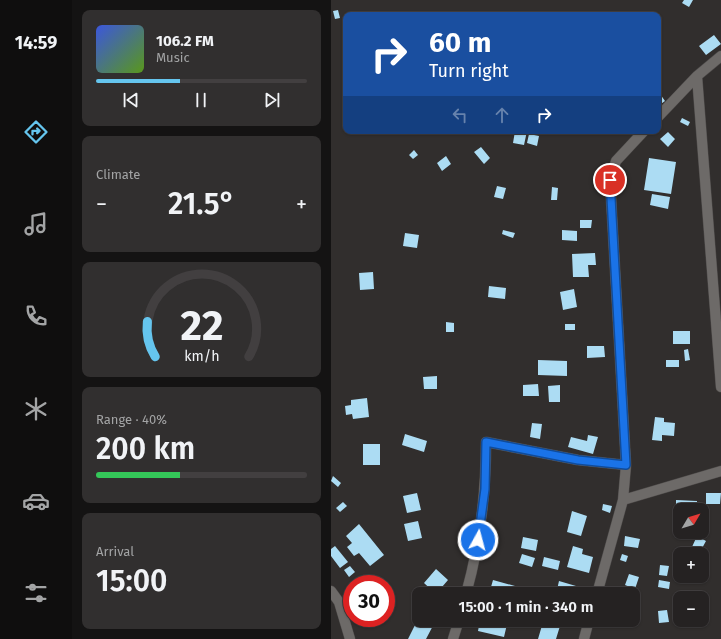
<!DOCTYPE html>
<html lang="en">
<head>
<meta charset="utf-8">
<style>
	body { margin:0; font-family:"Fira Sans",sans-serif; background:#312f2f; color:#f1f3f6; height:100vh; display:flex; flex-direction:column; font-size:15px; white-space:nowrap }
	* { box-sizing:border-box; margin:0 }
	p { font-size:13px; color:#a3a4a5 }
	.icon { flex:none; width:22px; height:22px; fill:none; stroke:currentColor; stroke-width:2; stroke-linecap:round; stroke-linejoin:round }
	.map { position:relative; flex:1; overflow:hidden }
	.sheet { display:flex; flex-direction:column; gap:10px; padding:10px; background:#141313; width:259px }
	.sheet>* { flex:none }
	.guide { position:absolute; left:12px; top:12px; width:318px; height:122px; border-radius:8px; box-shadow:0 1px 3px #0004,0 0 0 1px #423f40; background:#1a4fa0; color:#fff; overflow:hidden }
	.needle { width:26px; rotate:52deg }
	.controls { position:absolute; left:342px; top:503px; display:grid; gap:8px }
	.controls a { display:grid; place-items:center; width:36px; height:36px; border-radius:8px; background:#252222; box-shadow:0 1px 3px #0004,0 0 0 1px #423f40; font-size:20px }
	.speed { position:absolute; left:12px; top:575px; display:flex; gap:8px; font-size:20px; font-weight:700; text-align:center }
	.speed>* { display:grid; place-content:center; width:52px; height:52px; border-radius:50%; background:#252222; box-shadow:0 1px 3px #0004,0 0 0 1px #423f40; line-height:1 }
	.speed .limit { border:6px solid #d22; background:#fff; color:#111 }
	.pin { position:absolute; display:grid; place-items:center; width:34px; height:34px; color:#fff; margin:-17px; border:2px solid #fff; border-radius:50%; box-shadow:0 1px 4px #0007 }
	.me { position:absolute; width:44px; margin:-22px; rotate:7deg; stroke-linejoin:round; filter:drop-shadow(0 0 3px #0008) }
	.turn { display:flex; align-items:center; gap:14px; height:84px; padding:0 20px; font-size:18px }
	.turn .icon { width:52px; height:52px; stroke-width:2.5 }
	.turn b { display:block; font-size:28px; line-height:34px }
	.lanes { display:flex; align-items:center; height:38px; padding:0 20px; background:#0003; justify-content:center; gap:20px; direction:ltr }
	.lanes .off { opacity:.35 }
	.big { font-size:30px; font-weight:600; line-height:1.1 }
	.sheet .card { flex:1; display:flex; flex-direction:column; justify-content:center; gap:6px; min-width:0; padding:0 14px; border-radius:8px; background:#312f2f }
	.sheet .dial { align-items:center; gap:0 }
	.dial svg { height:104px; overflow:visible; fill:none; stroke:#423f40; stroke-width:7; stroke-linecap:round; text-anchor:middle }
	.dial text { fill:#f1f3f6; stroke:none }
	.song { display:flex; align-items:center; gap:12px }
	.cover { width:48px; height:48px; border-radius:6px; background:linear-gradient(135deg,hsl(230 70% 55%),hsl(90 70% 35%)) }
	.played { height:4px; border-radius:2px; background:linear-gradient(90deg,#65c5ee 40%,#423f40 40%) }
	.keys { display:flex; justify-content:space-around; direction:ltr }
	.heat { display:flex; justify-content:space-between; align-items:center; font-size:22px; direction:ltr }
	.charge { height:6px; border-radius:3px; background:linear-gradient(90deg,#34c759 40%,#423f40 0) }
	.trip { position:absolute; left:81px; top:587px; width:228px; height:40px; border-radius:8px; background:#252222; box-shadow:0 1px 3px #0004,0 0 0 1px #423f40; font-weight:600; line-height:40px; text-align:center }
	main { display:flex; flex:1; min-height:0 }
	.menu { display:flex; flex-direction:column; width:72px; justify-content:space-around; align-items:center; background:#0f0e0e; color:#a3a4a5 }
	.menu .icon { width:28px; height:28px }
	.menu .active { color:#65c5ee }
	.menu b { font-size:18px; color:#f1f3f6 }
	.map>svg:first-child { display:block }
</style>
</head>
<body>
<main>
<nav class="menu">
<b>14:59</b>
<svg class="icon active" aria-label="directions" viewBox="0 0 24 24"><path d="M12 3l9 9-9 9-9-9zM9 14v-3h6M13 9l2 2-2 2"/></svg>
<svg class="icon" aria-label="music" viewBox="0 0 24 24"><path d="M9 18V5l10-2v13"/><circle cx="6" cy="18" r="3"/><circle cx="16" cy="16" r="3"/></svg>
<svg class="icon" aria-label="phone" viewBox="0 0 24 24"><path d="M5 4h4l2 5-3 2q2 4 5 5l2-3 5 2v4C11 20 4 13 5 4z"/></svg>
<svg class="icon" aria-label="climate" viewBox="0 0 24 24"><path d="M12 3v18M4 7l16 10M4 17L20 7"/></svg>
<svg class="icon" aria-label="car" viewBox="0 0 24 24"><path d="M5 17H2v-5l4-1 3-4h7l3 4 3 1v5h-3M9 17h6M6 11h13"/><circle cx="7" cy="17" r="2"/><circle cx="17" cy="17" r="2"/></svg>
<svg class="icon" aria-label="filters" viewBox="0 0 24 24"><path d="M4 7h16M4 17h16"/><circle cx="9" cy="7" r="2"/><circle cx="15" cy="17" r="2"/></svg>
</nav>
<section class="sheet">
<div class="card">
<div class="song"><i class="cover"></i><div><b>106.2 FM</b><p>Music</p></div></div>
<div class="played"></div>
<div class="keys"><svg class="icon" aria-label="previous" viewBox="0 0 24 24"><path d="M18 5L8 12l10 7zM5 5v14"/></svg><svg class="icon" aria-label="pause" viewBox="0 0 24 24"><path d="M8 5v14M16 5v14"/></svg><svg class="icon" aria-label="next" viewBox="0 0 24 24"><path d="M6 5l10 7-10 7zM19 5v14"/></svg></div>
</div>
<div class="card"><p>Climate</p>
<div class="heat"><a>−</a><b class="big">21.5°</b><a>+</a></div>
</div>
<div class="card dial"><svg viewBox="0 0 100 80">
<path d="M14 69A42 42 0 1 1 86 69"/>
<path d="M14 69A42 42 0 0 1 8 42" stroke="#65c5ee"/>
<text x="50" y="56" font-size="32" font-weight="700">22</text>
<text x="50" y="72" font-size="11">km/h</text>
</svg></div>
<div class="card"><p>Range · 40%</p><b class="big">200 km</b><div class="charge"></div></div>
<div class="card"><p>Arrival</p><b class="big">15:00</b></div>
</section>
<div class="map">
<svg width="390" height="639" viewBox="0 0 390 639">
	<rect width="100%" height="100%" fill="#312e2d"/>
	<path fill="#acdcf3" d="M353,0H362L358,7L351,3Z
		M7,10L9,18L4,19L2,11Z
		M383,35L390,44L375,55L368,46Z
		M327,91L334,101L327,106Z
		M351,118L359,122L357,126L349,122Z
		M184,131H196L193,145L182,143Z
		M337,132L344,139L337,147L329,139Z
		M198,134L208,136L206,146L196,143Z
		M150,147L159,158L153,164L143,152Z
		M83,150L87,155L82,159L78,155Z
		M115,156L120,164L111,171L106,163Z
		M318,158L345,162L340,194L313,190Z
		M166,186L175,188L172,199L163,197Z
		M221,187L227,188L226,200H220Z
		M321,194L339,197L337,209L319,205Z
		M249,220H261L260,228H249Z
		M172,230L184,233L182,238L171,234Z
		M231,230L246,231V241L231,240Z
		M74,233L88,235L86,248L72,246Z
		M264,253L265,265H257L258,277H242L241,254Z
		M42,272L43,289L29,290L28,273Z
		M158,286L175,288L174,299L157,297Z
		M243,289L246,307L232,310L229,292Z
		M115,322L123,323V332H115Z
		M234,324H244V330H234Z
		M342,331H359V344H342Z
		M256,346H273L274,357L256,358Z
		M357,349L359,360L354,361L353,350Z
		M207,360L236,361V376L207,375Z
		M335,360H348V367H335Z
		M106,376V389H93L92,377Z
		M207,384L208,396H192V385Z
		M229,385V402H218L217,386Z
		M36,398L38,417L22,419L21,414L15,415L14,406L20,405V400Z
		M324,417L333,418V422L344,423L343,436L331,435V441L321,440Z
		M201,423L211,424L209,439L199,437Z
		M74,434L96,441L93,452L71,445Z
		M257,435L267,437L262,454L237,447L240,437L256,441Z
		M32,444H49V465H32Z
		M2,476L10,483L7,487L0,481Z
		M86,493L90,510L76,513L72,496Z
		M375,493H390L389,504H375Z
		M345,500L366,501V510H349V517H345Z
		M12,502L16,506L9,512L5,508Z
		M272,504L281,506L279,513L271,510Z
		M241,511L256,516L250,536L236,532Z
		M87,521L91,538L77,541L73,524Z
		M28,524L53,555L39,566L28,553L23,556L16,547L21,543L15,536Z
		M294,536L309,539L307,548L293,546Z
		M366,536L375,541L369,552L361,547Z
		M192,537L207,540L205,551L190,548Z
		M4,546L17,562L9,568L0,556V549Z
		M242,546L252,549L251,554L262,557L258,573L236,567Z
		M191,554L204,558L201,567L188,563Z
		M291,554L297,556L295,562L289,560Z
		M213,557L229,561L227,570L211,566Z
		M329,565L338,566L336,576L328,575Z
		M19,566L24,572L18,577L13,570Z
		M105,569L117,580L105,594L93,583Z
		M298,574L308,577L304,589L294,585Z
		M29,576L34,581L31,584H26L24,581Z
		M162,580L184,586L182,594H158Z
		M328,580L339,582L338,589L327,587Z
		M228,581L245,586L243,594H225Z
		M336,610L338,622L328,623L327,611Z
		M88,617V620H105L95,639H77Z
		M149,620H177L173,637L147,631Z
		M212,622L229,626L225,639H207Z"/>
	<g fill="none" stroke-linecap="round" stroke-linejoin="round">
		<defs>
			<path id="minor" d="M366,76L390,387
				M327,117L366,76L390,56
				M292,500L390,471
				M0,591L8,602L19,639
				M135,594C149,544 155,494 155,442L247,460L295,465
				M266,594L292,500L295,465L279,180L285,161L313,131
				M122,639L128,620
				M253,639L258,620"/>
		</defs>
		<use href="#minor" stroke="#4c4948" stroke-width="11"/>
		<use href="#minor" stroke="#6d6a68" stroke-width="10"/>
	</g>
	<g fill="none" stroke-linecap="round" stroke-linejoin="round">
		<defs>
			<path id="route" d="M147,540L154,489L155,442L247,460L295,465L279,180"/>
		</defs>
		<use href="#route" stroke="#114b97" stroke-width="10"/>
		<use href="#route" stroke="#1a73e8" stroke-width="7"/>
	</g>
</svg>
<div class="controls">
<a><svg class="needle" viewBox="-14 -14 28 28"><path d="M0-13l5 13h-10z" fill="#e53935"/><path d="M0 13l5-13h-10z" fill="#a3a4a5"/></svg></a>
<a>+</a>
<a>−</a>
</div>
<div class="speed"><div class="limit">30</div></div>
<div class="pin" style="left:279px;top:180px;background:#d93025"><svg class="icon" aria-label="arrive" viewBox="0 0 24 24"><path d="M6 21V4h12l-3 4 3 4H6"/></svg></div>
<svg class="me" style="left:147px;top:540px" viewBox="-20 -20 40 40"><circle r="17" fill="#1a73e8" stroke="#fff" stroke-width="3"/><path d="M0-11L8 9 0 5-8 9z" fill="#fff"/></svg>
<div class="trip">15:00 · 1 min · 340 m</div>
<div class="guide">
<div class="turn"><svg class="icon" aria-label="right" viewBox="0 0 24 24"><path d="M7 20v-9h11M14 6l5 5-5 5"/></svg><div><b>60 m</b>Turn right</div></div>
<div class="lanes"><svg class="icon off" aria-label="left" viewBox="0 0 24 24"><path d="M17 20v-9H6M10 6l-5 5 5 5"/></svg><svg class="icon off" aria-label="ahead" viewBox="0 0 24 24"><path d="M12 20V5M6 11l6-6 6 6"/></svg><svg class="icon" aria-label="right" viewBox="0 0 24 24"><path d="M7 20v-9h11M14 6l5 5-5 5"/></svg></div>
</div>
</div>
</main>
</body>
</html>
